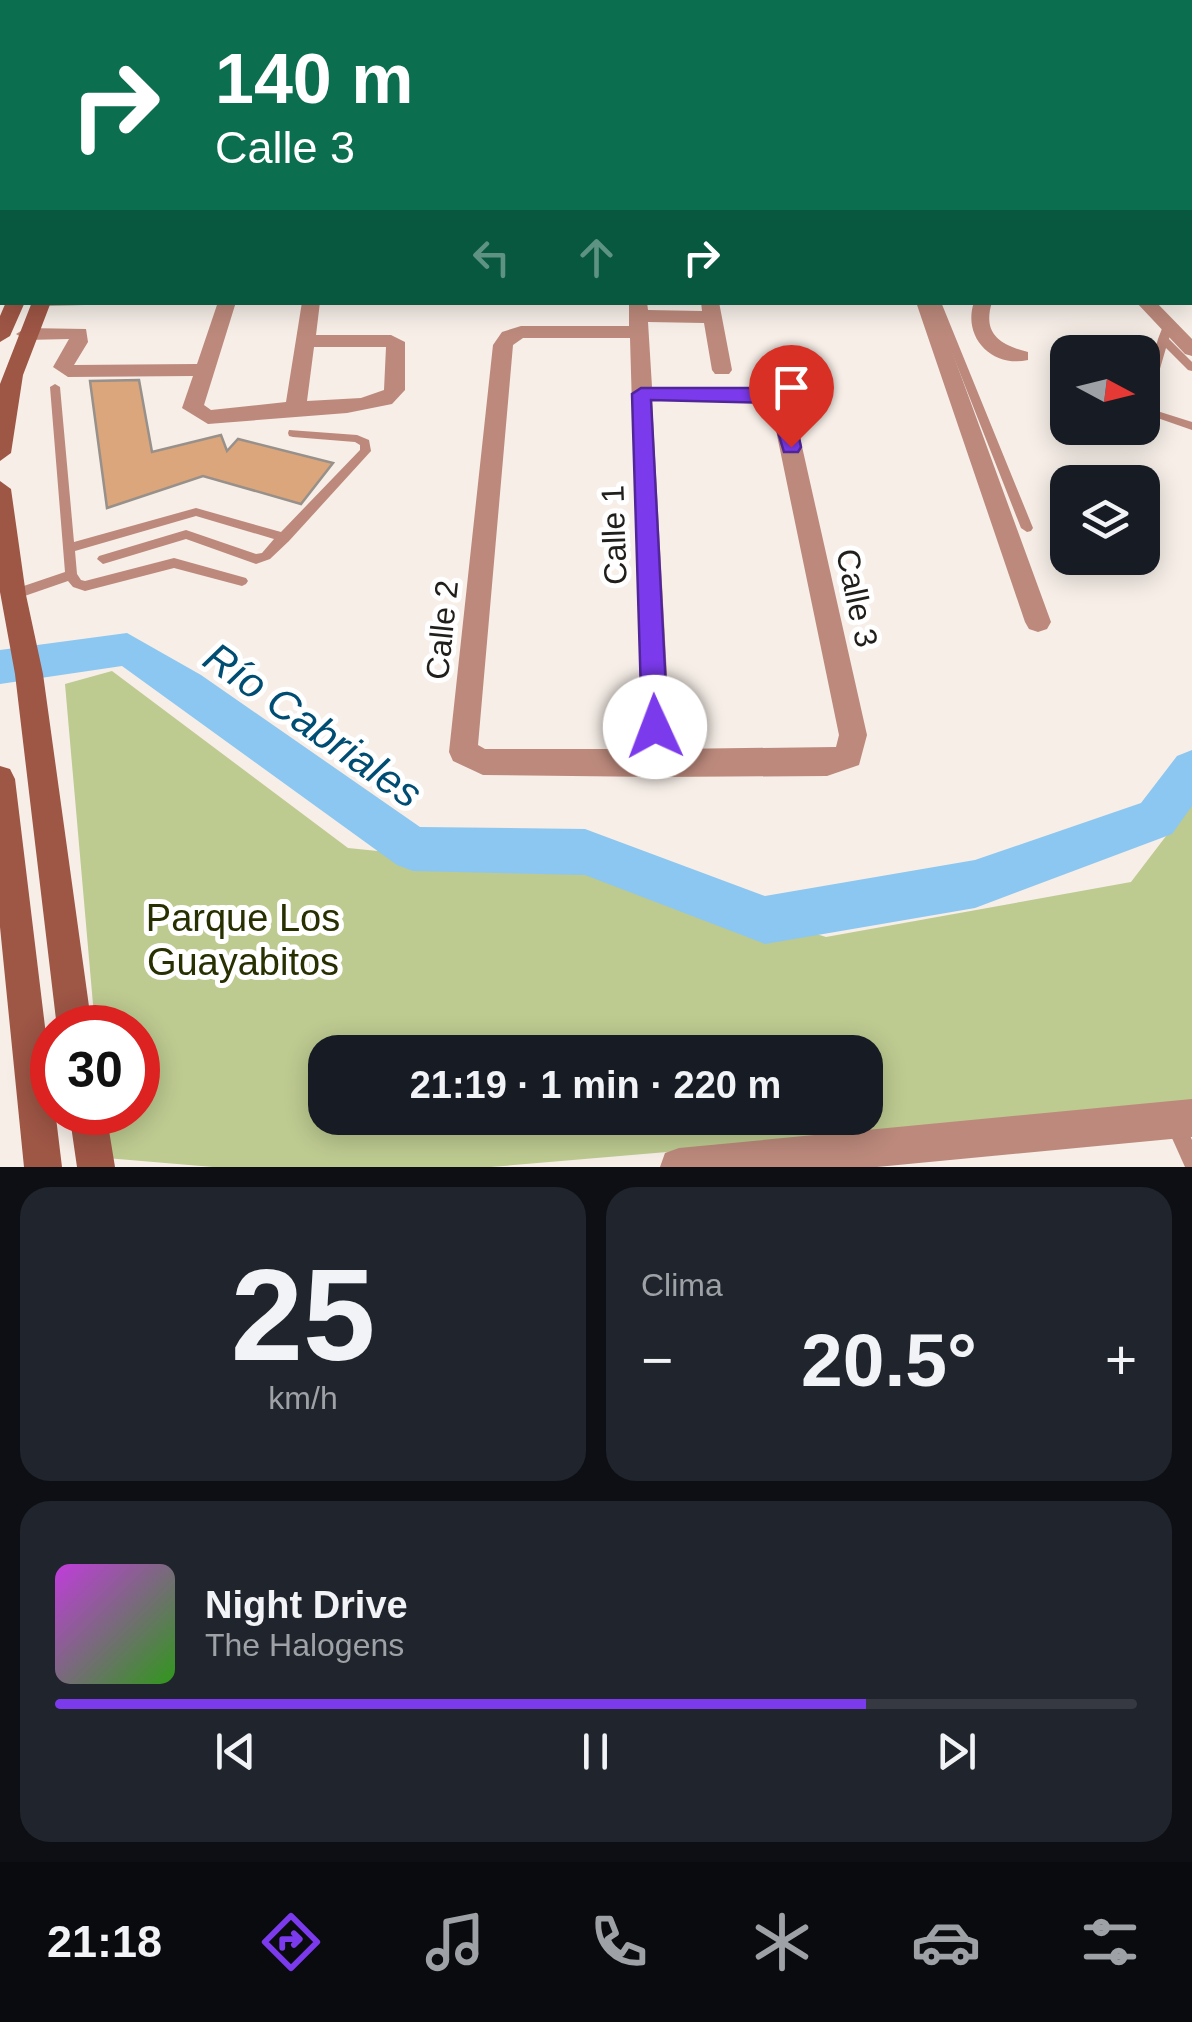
<!DOCTYPE html>
<html lang="es">
<head>
<meta charset="utf-8">
<style>
	body { margin:0; font-family:Arial,sans-serif; background:#20242c; color:#f1f3f6; height:100vh; display:flex; flex-direction:column; font-size:38px; white-space:nowrap }
	* { box-sizing:border-box; margin:0 }
	p { font-size:32px; color:#9ea1a6 }
	.icon { flex:none; width:55px; height:55px; fill:none; stroke:currentColor; stroke-width:2; stroke-linecap:round; stroke-linejoin:round }
	.map { position:relative; height:1167px; overflow:hidden }
	.drawer { display:flex; flex-direction:column; gap:20px; padding:20px; background:#0d0f14; flex:1 }
	.drawer>* { flex:none }
	.banner { position:absolute; left:0px; top:0px; width:1192px; height:305px; box-shadow:0 5px 25px #0003; background:#0b6e4f; color:#fff; overflow:hidden }
	.needle { width:65px; rotate:97deg }
	.buttons { position:absolute; left:1050px; top:335px; display:grid; gap:20px }
	.buttons a { display:grid; place-items:center; width:110px; height:110px; border-radius:20px; background:#171b24; box-shadow:0 5px 25px #0003; font-size:50px }
	.speed { position:absolute; left:30px; top:1005px; display:flex; gap:20px; font-size:50px; font-weight:700; text-align:center }
	.speed>* { display:grid; place-content:center; width:130px; height:130px; border-radius:50%; background:#171b24; box-shadow:0 5px 25px #0003; line-height:1 }
	.speed .limit { border:15px solid #d22; background:#fff; color:#111 }
	.pin { position:absolute; display:grid; place-items:center; width:85px; height:85px; color:#fff; margin:-102px -42px; border-radius:50% 50% 50% 0; rotate:-45deg; box-shadow:0 0 10px #0007 }
	.pin .icon { rotate:45deg }
	.me { position:absolute; width:110px; margin:-55px; rotate:358deg; stroke-linejoin:round; filter:drop-shadow(0 0 8px #0008) }
	.turn { display:flex; align-items:center; gap:35px; height:210px; padding:0 50px; font-size:45px }
	.turn .icon { width:130px; height:130px; stroke-width:2.5 }
	.turn b { display:block; font-size:70px; line-height:85px }
	.lanes { display:flex; align-items:center; height:95px; padding:0 50px; background:#0003; justify-content:center; gap:50px; direction:ltr }
	.lanes .off { opacity:.35 }
	.big { font-size:75px; font-weight:600; line-height:1.1 }
	.drawer .widget { flex:1; display:flex; flex-direction:column; justify-content:center; gap:15px; min-width:0; padding:0 35px; border-radius:30px; background:#20242c }
	.drawer .dial { align-items:center; gap:0 }
	.dial b { font-size:130px; line-height:1 }
	.song { display:flex; align-items:center; gap:30px }
	.cover { width:120px; height:120px; border-radius:15px; background:linear-gradient(135deg,hsl(290 70% 55%),hsl(110 70% 35%)) }
	.played { height:10px; border-radius:5px; background:linear-gradient(90deg,#7c3aed 75%,#363941 75%) }
	.keys { display:flex; justify-content:space-around; direction:ltr }
	.heat { display:flex; justify-content:space-between; align-items:center; font-size:55px; direction:ltr }
	.drawer .tiles { flex:1; display:grid; gap:20px; grid-template-columns:1fr 1fr }
	.widget:last-child { grid-column:span 2 }
	.trip { position:absolute; left:308px; top:1035px; width:575px; height:100px; border-radius:30px; background:#171b24; box-shadow:0 5px 25px #0003; font-weight:600; line-height:100px; text-align:center }
	.dock { display:flex; height:160px; justify-content:space-around; align-items:center; background:#090b0e; color:#9ea1a6 }
	.dock .icon { width:70px; height:70px }
	.dock .on { color:#7c3aed }
	.dock b { font-size:45px; color:#f1f3f6 }
	.map>svg:first-child { display:block }
</style>
</head>
<body>
<div class="map">
<svg width="1192" height="1167" viewBox="0 0 1192 1167">
	<rect width="100%" height="100%" fill="#f6eee7"/>
	<path fill="#bdca90" fill-rule="evenodd" d="M112,671L348,848L631,877L826,937L1131,882L1192,802V1102L1080,1117L491,1167H213L106,1158L102,1113L138,1112V1028L95,1027L65,684ZM325,1052H865V1118H325Z"/>
	<g fill="none" stroke-linecap="round" stroke-linejoin="round">
		<path fill="#8bc7f1" fill-rule="evenodd" d="M127,633L201,675L420,827L585,829L765,896L975,860L1141,803L1177,756L1192,750V806L1172,834L975,908L765,944L585,875L413,871L397,865L122,666L0,684V650Z"/>
	</g>
	<path fill="#dca67c" stroke="#98908a" stroke-width="2.5" d="M139,380L152,452L221,435L227,451L238,439L333,463L301,504L203,476L107,508L90,381Z"/>
	<g fill="none" stroke-linecap="round" stroke-linejoin="round">
		<path fill="#bc897c" fill-rule="evenodd" d="M0,0H36L39,2L0,3Z
			M2,19V23L0,24V20Z
			M0,40H2V44H0Z
			M0,68H2V72L0,73Z
			M89,302L85,305L41,306L36,303Z
			M932,302H941L1033,528L1031,531L1027,532L1021,528Z
			M1168,323L1173,326L1169,339L1192,362V371L1188,370L1166,348L1150,403L1154,410L1192,422V430L1146,414L1142,408V394L1158,339L1163,326Z
			M55,384L60,387L74,542L196,508L281,532L360,450V445L355,442L293,437L289,436L288,433L289,430L357,435L369,440L371,451L289,541L270,559L256,564L186,539L103,564L97,559L99,556L186,530L256,554L262,553L274,539L196,516L75,551L77,574L81,580L85,581L174,558L246,578L248,581L246,584L242,586L174,568L85,591L73,587L68,581L13,600L9,599L7,595L9,591L65,572L50,387Z
			M1176,1118L1183,1120L1192,1140V1167H1185L1167,1127L1169,1120Z"/>
		<path fill="#bc897c" fill-rule="evenodd" d="M60,0H81L82,2H62Z
			M562,0H625L626,2H564Z
			M800,0H812V2H800Z
			M935,0H947L948,2H936Z
			M1169,0H1183L1184,2H1171Z
			M1190,13H1192V21H1190Z
			M1190,56H1192V64H1190Z
			M1190,88H1192V96H1190Z
			M1190,157L1192,158V170L1190,169Z
			M1190,241H1192V251H1190Z
			M0,249H2V259H0Z
			M218,302H236L204,405L211,410L286,402L302,302H320L316,335H391L405,342V390L392,404L347,413L208,424L182,408L193,376L68,377L53,367L69,339L26,340L16,334L26,328L86,329L88,342L74,365L197,364ZM314,347H386L384,390L361,398L307,401Z
			M629,302H647L648,310L702,311L701,302H719L732,370L729,374H715L712,370L704,323L648,322L652,387H759L783,394L794,411L867,735L859,765L827,776L657,777L483,775L453,761L449,752L493,345L502,332L521,326H629ZM523,338H630L642,749H485L478,745L513,345ZM652,401H758L768,404L772,411L839,735L836,747L671,749Z
			M916,302H934L1051,622L1047,629L1038,632L1029,629L1025,622Z
			M974,302H992C982,334 1000,345 1028,352V360C992,368 962,337 974,302Z
			M1136,302H1156L1192,339V356L1185,354Z
			M1192,1099V1137L877,1167H660L665,1153L679,1148Z"/>
		<path fill="#9e5645" fill-rule="evenodd" d="M6,302H25L10,336L0,342V316Z
			M32,302H51L23,375L11,453L0,461V384Z
			M0,481L11,489L26,595L43,674L92,1028H57L15,674L0,592Z
			M0,766L10,769L15,779L62,1167H24L0,927Z
			M69,1112H106L115,1167H77Z"/>
	</g>
	<path fill="#7c3aed" stroke="#51269a" stroke-width="2.5" d="M641,388H759L782,394L793,410L801,447L798,452H784L769,403L651,400L668,727L664,735L655,739L646,735L642,727L632,394Z"/>
	<g text-anchor="middle" dominant-baseline="central" stroke-width="10" stroke-linejoin="round" paint-order="stroke">
		<g font-size="32" fill="#211f1c" stroke="#fff">
			<text transform="translate(614 535) rotate(-92)">Calle 1</text>
			<text transform="translate(857 598) rotate(78)">Calle 3</text>
			<text transform="translate(442 630) rotate(-84)">Calle 2</text>
		</g>
		<g font-size="38" fill="#282f00" stroke="#fff">
			<text x="243" y="918">Parque Los<tspan x="243" dy="44">Guayabitos</tspan></text>
		</g>
		<g font-size="42" font-style="italic" fill="#004d74" stroke="#fff">
			<text transform="translate(313 725) rotate(35)">Río Cabriales</text>
		</g>
	</g>
</svg>
<div class="buttons">
<a><svg class="needle" viewBox="-14 -14 28 28"><path d="M0-13l5 13h-10z" fill="#e53935"/><path d="M0 13l5-13h-10z" fill="#9ea1a6"/></svg></a>
<a><svg class="icon" aria-label="layers" viewBox="0 0 24 24"><path d="M12 4l9 5-9 5-9-5zM3 14l9 5 9-5"/></svg></a>
</div>
<div class="speed"><div class="limit">30</div></div>
<div class="pin" style="left:791px;top:447px;background:#d93025"><svg class="icon" aria-label="arrive" viewBox="0 0 24 24"><path d="M6 21V4h12l-3 4 3 4H6"/></svg></div>
<svg class="me" style="left:655px;top:727px" viewBox="-20 -20 40 40"><circle r="19" fill="#fff"/><path d="M0-13L10 11 0 6-10 11z" fill="#7c3aed"/></svg>
<div class="trip">21:19 · 1 min · 220 m</div>
<div class="banner">
<div class="turn"><svg class="icon" aria-label="right" viewBox="0 0 24 24"><path d="M7 20v-9h11M14 6l5 5-5 5"/></svg><div><b>140 m</b>Calle 3</div></div>
<div class="lanes"><svg class="icon off" aria-label="left" viewBox="0 0 24 24"><path d="M17 20v-9H6M10 6l-5 5 5 5"/></svg><svg class="icon off" aria-label="ahead" viewBox="0 0 24 24"><path d="M12 20V5M6 11l6-6 6 6"/></svg><svg class="icon" aria-label="right" viewBox="0 0 24 24"><path d="M7 20v-9h11M14 6l5 5-5 5"/></svg></div>
</div>
</div>
<section class="drawer">
<div class="tiles">
<div class="widget dial"><b>25</b><p>km/h</p></div>
<div class="widget"><p>Clima</p>
<div class="heat"><a>−</a><b class="big">20.5°</b><a>+</a></div>
</div>
<div class="widget">
<div class="song"><i class="cover"></i><div><b>Night Drive</b><p>The Halogens</p></div></div>
<div class="played"></div>
<div class="keys"><svg class="icon" aria-label="previous" viewBox="0 0 24 24"><path d="M18 5L8 12l10 7zM5 5v14"/></svg><svg class="icon" aria-label="pause" viewBox="0 0 24 24"><path d="M8 5v14M16 5v14"/></svg><svg class="icon" aria-label="next" viewBox="0 0 24 24"><path d="M6 5l10 7-10 7zM19 5v14"/></svg></div>
</div>
</div>
</section>
<nav class="dock">
<b>21:18</b>
<svg class="icon on" aria-label="directions" viewBox="0 0 24 24"><path d="M12 3l9 9-9 9-9-9zM9 14v-3h6M13 9l2 2-2 2"/></svg>
<svg class="icon" aria-label="music" viewBox="0 0 24 24"><path d="M9 18V5l10-2v13"/><circle cx="6" cy="18" r="3"/><circle cx="16" cy="16" r="3"/></svg>
<svg class="icon" aria-label="phone" viewBox="0 0 24 24"><path d="M5 4h4l2 5-3 2q2 4 5 5l2-3 5 2v4C11 20 4 13 5 4z"/></svg>
<svg class="icon" aria-label="climate" viewBox="0 0 24 24"><path d="M12 3v18M4 7l16 10M4 17L20 7"/></svg>
<svg class="icon" aria-label="car" viewBox="0 0 24 24"><path d="M5 17H2v-5l4-1 3-4h7l3 4 3 1v5h-3M9 17h6M6 11h13"/><circle cx="7" cy="17" r="2"/><circle cx="17" cy="17" r="2"/></svg>
<svg class="icon" aria-label="filters" viewBox="0 0 24 24"><path d="M4 7h16M4 17h16"/><circle cx="9" cy="7" r="2"/><circle cx="15" cy="17" r="2"/></svg>
</nav>
</body>
</html>
